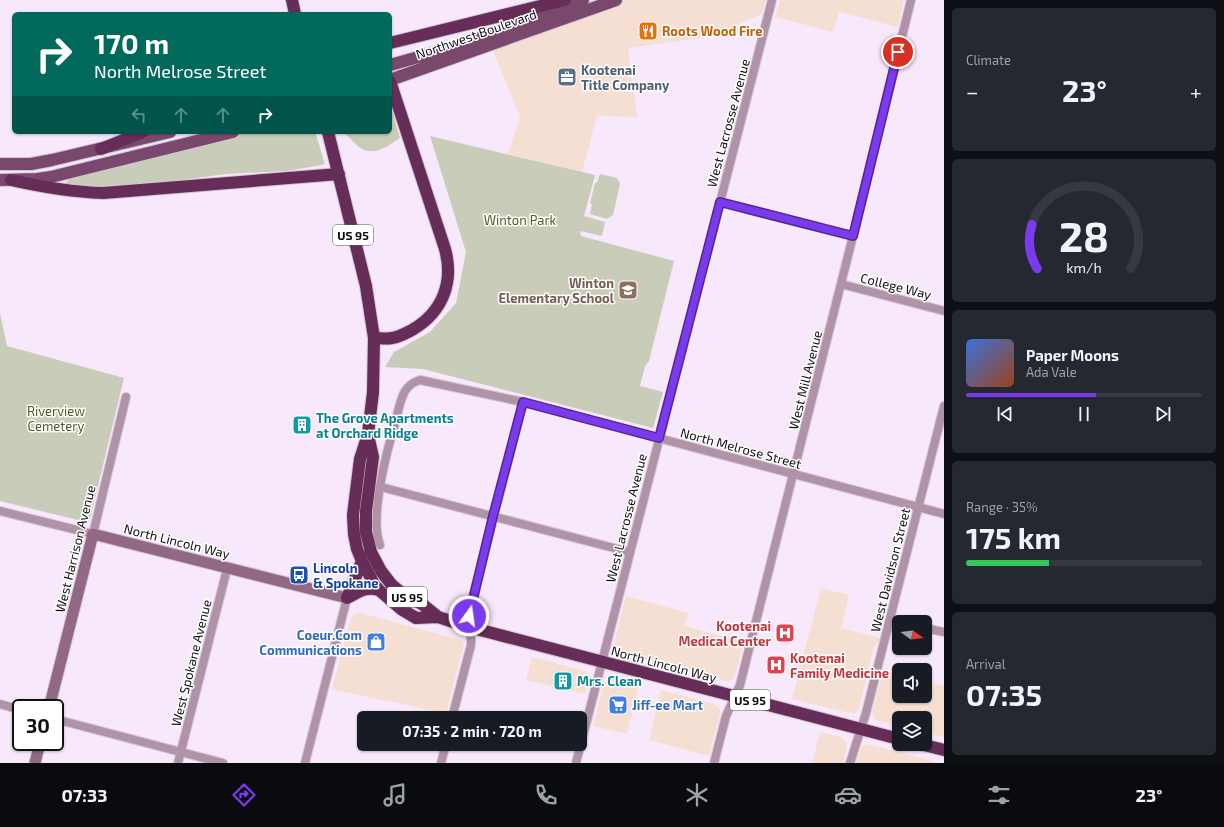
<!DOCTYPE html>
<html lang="en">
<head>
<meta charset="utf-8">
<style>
	body { margin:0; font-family:"Exo 2",sans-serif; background:#242831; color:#f1f3f6; height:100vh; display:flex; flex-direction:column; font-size:15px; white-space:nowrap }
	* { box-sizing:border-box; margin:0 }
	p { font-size:13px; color:#9ea1a6 }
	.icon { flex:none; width:22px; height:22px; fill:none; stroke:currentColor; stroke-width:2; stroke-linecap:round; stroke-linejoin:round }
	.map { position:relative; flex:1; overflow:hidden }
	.side { display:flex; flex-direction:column; gap:8px; padding:8px; background:#0d0f14; width:280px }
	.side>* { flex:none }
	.top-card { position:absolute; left:12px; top:12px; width:380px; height:122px; border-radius:6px; box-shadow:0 1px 3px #0004; background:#00695c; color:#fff; overflow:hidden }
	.needle { width:26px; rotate:104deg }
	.tools { position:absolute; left:892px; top:615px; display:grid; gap:8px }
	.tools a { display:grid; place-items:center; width:40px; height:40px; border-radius:6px; background:#171b24; box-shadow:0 1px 3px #0004; font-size:20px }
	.speed { position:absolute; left:12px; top:699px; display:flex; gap:8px; font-size:20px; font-weight:700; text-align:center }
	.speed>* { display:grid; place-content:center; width:52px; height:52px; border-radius:50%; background:#171b24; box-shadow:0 1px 3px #0004; line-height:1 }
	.speed .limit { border:2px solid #111; border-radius:6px; background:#fff; color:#111 }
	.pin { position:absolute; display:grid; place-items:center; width:34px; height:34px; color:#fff; margin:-17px; border:2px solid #fff; border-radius:50%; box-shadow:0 1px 4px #0007 }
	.me { position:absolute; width:44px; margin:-22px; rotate:14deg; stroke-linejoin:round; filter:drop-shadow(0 0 3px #0008) }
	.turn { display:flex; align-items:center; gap:14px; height:84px; padding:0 16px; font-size:18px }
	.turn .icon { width:52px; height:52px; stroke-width:2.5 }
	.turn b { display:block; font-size:28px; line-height:34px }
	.lanes { display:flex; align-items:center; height:38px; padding:0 16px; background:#0003; justify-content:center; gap:20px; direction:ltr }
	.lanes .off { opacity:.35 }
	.big { font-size:30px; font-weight:700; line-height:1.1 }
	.side .card { flex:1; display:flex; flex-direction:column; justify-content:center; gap:6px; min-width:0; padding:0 14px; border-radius:6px; background:#242831 }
	.side .dial { align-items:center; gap:0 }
	.dial svg { height:104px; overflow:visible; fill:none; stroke:#363941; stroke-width:7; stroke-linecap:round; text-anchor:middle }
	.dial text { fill:#f1f3f6; stroke:none }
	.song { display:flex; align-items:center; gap:12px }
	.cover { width:48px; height:48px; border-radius:6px; background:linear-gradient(135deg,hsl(220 70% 55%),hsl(20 70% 35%)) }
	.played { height:4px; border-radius:2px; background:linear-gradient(90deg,#7c3aed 55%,#363941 55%) }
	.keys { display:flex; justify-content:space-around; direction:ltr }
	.heat { display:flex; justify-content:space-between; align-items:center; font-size:22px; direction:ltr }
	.charge { height:6px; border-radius:3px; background:linear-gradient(90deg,#34c759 35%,#363941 0) }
	.trip { position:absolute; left:357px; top:711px; width:230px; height:40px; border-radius:6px; background:#171b24; box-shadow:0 1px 3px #0004; font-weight:700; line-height:40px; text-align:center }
	.tabs { display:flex; height:64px; justify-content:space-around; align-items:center; background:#090b0e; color:#9ea1a6 }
	.tabs .icon { width:28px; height:28px }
	.tabs .current { color:#7c3aed }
	.tabs b { font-size:18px; color:#f1f3f6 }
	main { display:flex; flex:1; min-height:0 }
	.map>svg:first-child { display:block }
</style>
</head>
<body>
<main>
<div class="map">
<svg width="944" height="763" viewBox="0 0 944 763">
	<rect width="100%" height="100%" fill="#f8e8fb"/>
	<path fill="#f5dfd2" d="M626,0H766L762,14L707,37L628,48L637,117L597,116L582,172L508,154L520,117L492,48Z
		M780,0H904L898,27L839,12L833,32L775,17Z
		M821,588L849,595L841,628L881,638L878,643L874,646L859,709L854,714L792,699Z
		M626,596L688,613L684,626L744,642L734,677L731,680L727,681L616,652L614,649V645Z
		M360,613L461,640L464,643L463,647L446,714L390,701L389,702L332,689L351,619L356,614Z
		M532,657L585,671L589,678L585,694L526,680Z
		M883,670L899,675V696H925V681L944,686V737L925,733V718H899V726L875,720L872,713Z
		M612,678L639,685L627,734L593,726L604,683L608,679Z
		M661,690L714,704L720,709V714L709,756L649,740Z
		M820,732L841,737L846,741L847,745L843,763H812Z
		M867,744L940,763H856L861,748Z"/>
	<path fill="#c9ccb8" d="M390,103L400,138C390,145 375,156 362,149C355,145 350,137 343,132H390Z
		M247,132H315L325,164L316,166L287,171L226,174L152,184L81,187L67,184L66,183L69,179Z
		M430,136L595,175L584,216L605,222L602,236L580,231L581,236L674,261L649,361L645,366L640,386L663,392L653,428L423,369L385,367L394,352L430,332L456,303L466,252Z
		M600,174L617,178L620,184L613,215L607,219L590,214L592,204L590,203L595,183H597Z
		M0,313L7,346L124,378L91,515L89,521L86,522L0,501Z"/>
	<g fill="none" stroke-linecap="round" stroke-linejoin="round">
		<defs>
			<path id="street" d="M720,202L853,236
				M841,284L944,311
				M381,487L629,552
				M0,511L93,534L126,397
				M380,545C369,517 387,450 396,420C398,411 400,400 405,391C409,385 413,382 420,380L523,402L944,514
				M890,619L903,622
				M925,628L944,632
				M0,704L21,710
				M452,718L471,645C472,634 467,624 469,613L523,402
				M55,719L223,763
				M178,763L227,569
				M305,763L347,598
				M441,763L446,744
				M576,763L772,0
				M714,763L726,716L740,685L744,669L853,236L911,0
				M850,763L866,713L944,406"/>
			<path id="secondary" d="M49,708L93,534L347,598
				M35,763L40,742"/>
			<path id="primary" d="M390,65L458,46L583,0
				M390,80L616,0
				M0,164H31L52,160L170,132
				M0,180L37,179L51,177L233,132"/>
			<path id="highway" d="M292,0L295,14
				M390,43L565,0
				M328,132L366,286L374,338L373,392L368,434L360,459L353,515L354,534L357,549L362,561L374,584L379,590L401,609L416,618L438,617L469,627L899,739
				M101,149L143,132
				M11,180C42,187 71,192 103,193L339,174
				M374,338C380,338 387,339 392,338C399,337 406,333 412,330C443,312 454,282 445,249L390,81
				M368,435L373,457L366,511V532L371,552L381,571L391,584L405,596L422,604L438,617
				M347,598L362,561
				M347,598C359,592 365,586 379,590
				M920,744L944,750"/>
		</defs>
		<use href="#street" stroke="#d3c5d6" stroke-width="10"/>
		<use href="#secondary" stroke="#d3c5d6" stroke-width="13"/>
		<use href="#primary" stroke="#d3c5d6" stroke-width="14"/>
		<use href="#highway" stroke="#d3c5d6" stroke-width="14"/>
		<use href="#street" stroke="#b193a8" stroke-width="8"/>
		<use href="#secondary" stroke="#926885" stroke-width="11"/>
		<use href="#primary" stroke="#7b486d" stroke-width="12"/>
		<use href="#highway" stroke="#662d58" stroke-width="12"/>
	</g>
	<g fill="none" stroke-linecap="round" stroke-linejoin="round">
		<defs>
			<path id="route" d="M469,616L493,516L523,402L659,438L720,202L853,236L898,52"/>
		</defs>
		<use href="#route" stroke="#51269a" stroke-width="10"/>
		<use href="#route" stroke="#7c3aed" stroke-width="7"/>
	</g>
	<defs>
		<symbol id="restaurant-square" viewBox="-11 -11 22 22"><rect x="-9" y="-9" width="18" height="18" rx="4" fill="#e8710a" stroke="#fff"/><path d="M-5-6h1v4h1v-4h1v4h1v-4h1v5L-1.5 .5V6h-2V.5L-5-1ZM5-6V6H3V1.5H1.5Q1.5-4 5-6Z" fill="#fff"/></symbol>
		<symbol id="office-square" viewBox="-11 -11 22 22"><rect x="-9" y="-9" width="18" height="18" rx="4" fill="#5c6f8a" stroke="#fff"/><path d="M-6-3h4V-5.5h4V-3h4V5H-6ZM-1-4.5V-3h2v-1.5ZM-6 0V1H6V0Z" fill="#fff"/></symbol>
		<symbol id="school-square" viewBox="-11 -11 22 22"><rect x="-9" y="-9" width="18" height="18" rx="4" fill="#8d6e63" stroke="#fff"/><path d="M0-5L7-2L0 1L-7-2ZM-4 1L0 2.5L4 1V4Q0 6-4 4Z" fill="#fff"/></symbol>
		<symbol id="building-square" viewBox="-11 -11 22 22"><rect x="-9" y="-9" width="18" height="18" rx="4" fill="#0f9aa8" stroke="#fff"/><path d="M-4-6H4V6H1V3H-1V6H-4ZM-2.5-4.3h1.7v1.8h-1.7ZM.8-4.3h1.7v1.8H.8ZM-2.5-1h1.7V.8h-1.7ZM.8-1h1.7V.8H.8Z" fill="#fff"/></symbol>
		<symbol id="bus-square" viewBox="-11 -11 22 22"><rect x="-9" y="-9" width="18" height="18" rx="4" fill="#1a4fb4" stroke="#fff"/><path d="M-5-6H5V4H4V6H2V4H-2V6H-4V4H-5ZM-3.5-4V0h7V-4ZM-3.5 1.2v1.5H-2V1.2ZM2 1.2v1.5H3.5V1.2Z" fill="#fff"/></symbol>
		<symbol id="hospital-square" viewBox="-11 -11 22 22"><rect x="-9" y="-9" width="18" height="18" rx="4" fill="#e0444e" stroke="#fff"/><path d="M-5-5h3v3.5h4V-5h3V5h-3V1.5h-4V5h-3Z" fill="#fff"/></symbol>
		<symbol id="shop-square" viewBox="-11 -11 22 22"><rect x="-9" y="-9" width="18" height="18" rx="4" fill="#3f7fe0" stroke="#fff"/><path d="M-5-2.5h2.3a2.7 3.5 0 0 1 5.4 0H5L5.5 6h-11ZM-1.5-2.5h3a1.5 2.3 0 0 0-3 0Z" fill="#fff"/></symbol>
		<symbol id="supermarket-square" viewBox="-11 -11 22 22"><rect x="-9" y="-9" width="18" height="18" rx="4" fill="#3f7fe0" stroke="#fff"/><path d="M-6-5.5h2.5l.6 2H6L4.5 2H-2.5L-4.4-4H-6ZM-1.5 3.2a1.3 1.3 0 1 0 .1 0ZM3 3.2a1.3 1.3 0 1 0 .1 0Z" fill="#fff"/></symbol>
	</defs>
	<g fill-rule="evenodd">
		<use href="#restaurant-square" x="637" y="20" width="22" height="22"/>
		<use href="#office-square" x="556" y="66" width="22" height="22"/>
		<use href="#school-square" x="617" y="279" width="22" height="22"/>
		<use href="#building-square" x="291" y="414" width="22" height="22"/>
		<use href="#bus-square" x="288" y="564" width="22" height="22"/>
		<use href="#hospital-square" x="774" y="622" width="22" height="22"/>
		<use href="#shop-square" x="365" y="631" width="22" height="22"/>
		<use href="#hospital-square" x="765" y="654" width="22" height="22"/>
		<use href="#building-square" x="552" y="670" width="22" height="22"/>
		<use href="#supermarket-square" x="607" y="694" width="22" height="22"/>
	</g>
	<g text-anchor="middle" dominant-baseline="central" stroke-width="3" stroke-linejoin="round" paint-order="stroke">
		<g fill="#fff" stroke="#59565a" stroke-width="1">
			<rect x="333" y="225" width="40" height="20" rx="3"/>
			<rect x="387" y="587" width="40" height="20" rx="3"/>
			<rect x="730" y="690" width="40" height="20" rx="3"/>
		</g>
		<g font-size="12" font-weight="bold" fill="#120d13">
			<text x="353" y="235">US 95</text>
			<text x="407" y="597">US 95</text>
			<text x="750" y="700">US 95</text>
		</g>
		<g font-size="13" font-weight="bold" fill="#c56008" stroke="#fff" text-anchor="start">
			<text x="662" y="31">Roots Wood Fire</text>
		</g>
		<g font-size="13" fill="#120d13" stroke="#fff">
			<text transform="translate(476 34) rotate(-19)">Northwest Boulevard</text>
			<text transform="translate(728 123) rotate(-75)">West Lacrosse Avenue</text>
			<text transform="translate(896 286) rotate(14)">College Way</text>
			<text transform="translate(805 380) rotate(-76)">West Mill Avenue</text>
			<text transform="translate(741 448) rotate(15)">North Melrose Street</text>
			<text transform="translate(626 518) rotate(-76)">West Lacrosse Avenue</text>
			<text transform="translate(177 541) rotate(14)">North Lincoln Way</text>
			<text transform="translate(75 549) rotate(-76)">West Harrison Avenue</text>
			<text transform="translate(890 570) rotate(-76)">West Davidson Street</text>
			<text transform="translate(191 663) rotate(-76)">West Spokane Avenue</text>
			<text transform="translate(664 664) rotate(15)">North Lincoln Way</text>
		</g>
		<g font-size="13" font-weight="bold" fill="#4e5e75" stroke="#fff" text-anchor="start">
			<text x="581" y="70">Kootenai<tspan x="581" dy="15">Title Company</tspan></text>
		</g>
		<g font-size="13" fill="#555928" stroke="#fff">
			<text x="520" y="220">Winton Park</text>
			<text x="56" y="411">Riverview<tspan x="56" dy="15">Cemetery</tspan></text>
		</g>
		<g font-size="13" font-weight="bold" fill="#785e54" stroke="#fff" text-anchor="end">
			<text x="614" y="283">Winton<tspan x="614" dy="15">Elementary School</tspan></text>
		</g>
		<g font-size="13" font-weight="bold" fill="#0d838f" stroke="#fff" text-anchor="start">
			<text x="316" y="418">The Grove Apartments<tspan x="316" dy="15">at Orchard Ridge</tspan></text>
			<text x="577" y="681">Mrs. Clean</text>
		</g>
		<g font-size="13" font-weight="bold" fill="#164399" stroke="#fff" text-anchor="start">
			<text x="313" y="568">Lincoln<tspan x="313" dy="15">&amp; Spokane</tspan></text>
		</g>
		<g font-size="13" font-weight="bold" fill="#be3a42" stroke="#fff" text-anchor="end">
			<text x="771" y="626">Kootenai<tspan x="771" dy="15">Medical Center</tspan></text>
			<text x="790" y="658" text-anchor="start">Kootenai<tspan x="790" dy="15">Family Medicine</tspan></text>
		</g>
		<g font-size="13" font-weight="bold" fill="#366cbe" stroke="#fff" text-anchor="end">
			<text x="362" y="635">Coeur.Com<tspan x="362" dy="15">Communications</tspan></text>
			<text x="632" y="705" text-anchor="start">Jiff-ee Mart</text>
		</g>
	</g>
</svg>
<div class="tools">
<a><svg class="needle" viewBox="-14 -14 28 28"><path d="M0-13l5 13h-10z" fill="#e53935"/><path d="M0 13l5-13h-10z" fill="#9ea1a6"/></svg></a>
<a><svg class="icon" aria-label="sound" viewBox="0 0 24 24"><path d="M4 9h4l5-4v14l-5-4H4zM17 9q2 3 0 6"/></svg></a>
<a><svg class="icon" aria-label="layers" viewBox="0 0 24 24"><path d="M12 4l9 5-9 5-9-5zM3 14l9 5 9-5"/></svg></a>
</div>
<div class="speed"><div class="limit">30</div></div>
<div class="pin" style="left:898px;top:52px;background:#d93025"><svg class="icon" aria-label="arrive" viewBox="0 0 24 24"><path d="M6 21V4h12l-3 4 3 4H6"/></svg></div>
<svg class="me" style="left:469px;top:616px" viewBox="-20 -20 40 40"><circle r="17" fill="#7c3aed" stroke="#fff" stroke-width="3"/><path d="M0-11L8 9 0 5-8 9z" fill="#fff"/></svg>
<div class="trip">07:35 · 2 min · 720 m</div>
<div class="top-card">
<div class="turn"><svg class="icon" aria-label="right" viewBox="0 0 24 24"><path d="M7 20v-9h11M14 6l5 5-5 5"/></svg><div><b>170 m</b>North Melrose Street</div></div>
<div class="lanes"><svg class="icon off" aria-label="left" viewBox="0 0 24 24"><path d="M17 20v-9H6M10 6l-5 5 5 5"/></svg><svg class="icon off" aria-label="ahead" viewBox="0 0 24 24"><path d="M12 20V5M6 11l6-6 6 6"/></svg><svg class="icon off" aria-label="ahead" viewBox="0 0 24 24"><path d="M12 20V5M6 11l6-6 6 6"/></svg><svg class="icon" aria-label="right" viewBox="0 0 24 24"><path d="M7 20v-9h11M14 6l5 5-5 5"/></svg></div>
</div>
</div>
<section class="side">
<div class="card"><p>Climate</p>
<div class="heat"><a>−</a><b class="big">23°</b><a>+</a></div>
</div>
<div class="card dial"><svg viewBox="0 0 100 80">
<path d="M14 69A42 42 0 1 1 86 69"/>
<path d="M14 69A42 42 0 0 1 10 35" stroke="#7c3aed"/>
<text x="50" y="56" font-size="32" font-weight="700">28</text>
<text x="50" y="72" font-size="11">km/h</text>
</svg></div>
<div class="card">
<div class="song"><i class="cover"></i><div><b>Paper Moons</b><p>Ada Vale</p></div></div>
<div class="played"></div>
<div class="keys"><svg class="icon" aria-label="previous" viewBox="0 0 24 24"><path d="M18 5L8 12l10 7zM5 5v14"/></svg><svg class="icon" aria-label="pause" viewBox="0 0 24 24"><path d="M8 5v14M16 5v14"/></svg><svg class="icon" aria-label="next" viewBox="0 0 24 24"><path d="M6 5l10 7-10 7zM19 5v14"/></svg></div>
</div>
<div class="card"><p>Range · 35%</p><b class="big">175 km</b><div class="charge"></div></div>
<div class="card"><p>Arrival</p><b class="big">07:35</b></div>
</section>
</main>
<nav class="tabs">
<b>07:33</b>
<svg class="icon current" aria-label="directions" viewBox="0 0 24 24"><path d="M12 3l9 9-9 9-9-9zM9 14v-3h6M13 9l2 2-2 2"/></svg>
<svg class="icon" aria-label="music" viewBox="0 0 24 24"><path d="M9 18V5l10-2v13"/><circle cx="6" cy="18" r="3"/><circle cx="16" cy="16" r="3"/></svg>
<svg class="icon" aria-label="phone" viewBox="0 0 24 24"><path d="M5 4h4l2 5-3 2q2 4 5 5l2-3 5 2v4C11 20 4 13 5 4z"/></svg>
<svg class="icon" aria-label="climate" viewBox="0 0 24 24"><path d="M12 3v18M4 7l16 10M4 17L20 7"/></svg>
<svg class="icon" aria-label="car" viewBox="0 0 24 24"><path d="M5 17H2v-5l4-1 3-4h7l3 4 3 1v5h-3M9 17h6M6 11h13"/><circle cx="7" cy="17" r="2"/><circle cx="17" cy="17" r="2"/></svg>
<svg class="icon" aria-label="filters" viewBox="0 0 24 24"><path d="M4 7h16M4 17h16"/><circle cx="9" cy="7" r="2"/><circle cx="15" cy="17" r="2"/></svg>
<b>23°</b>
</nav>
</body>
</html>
